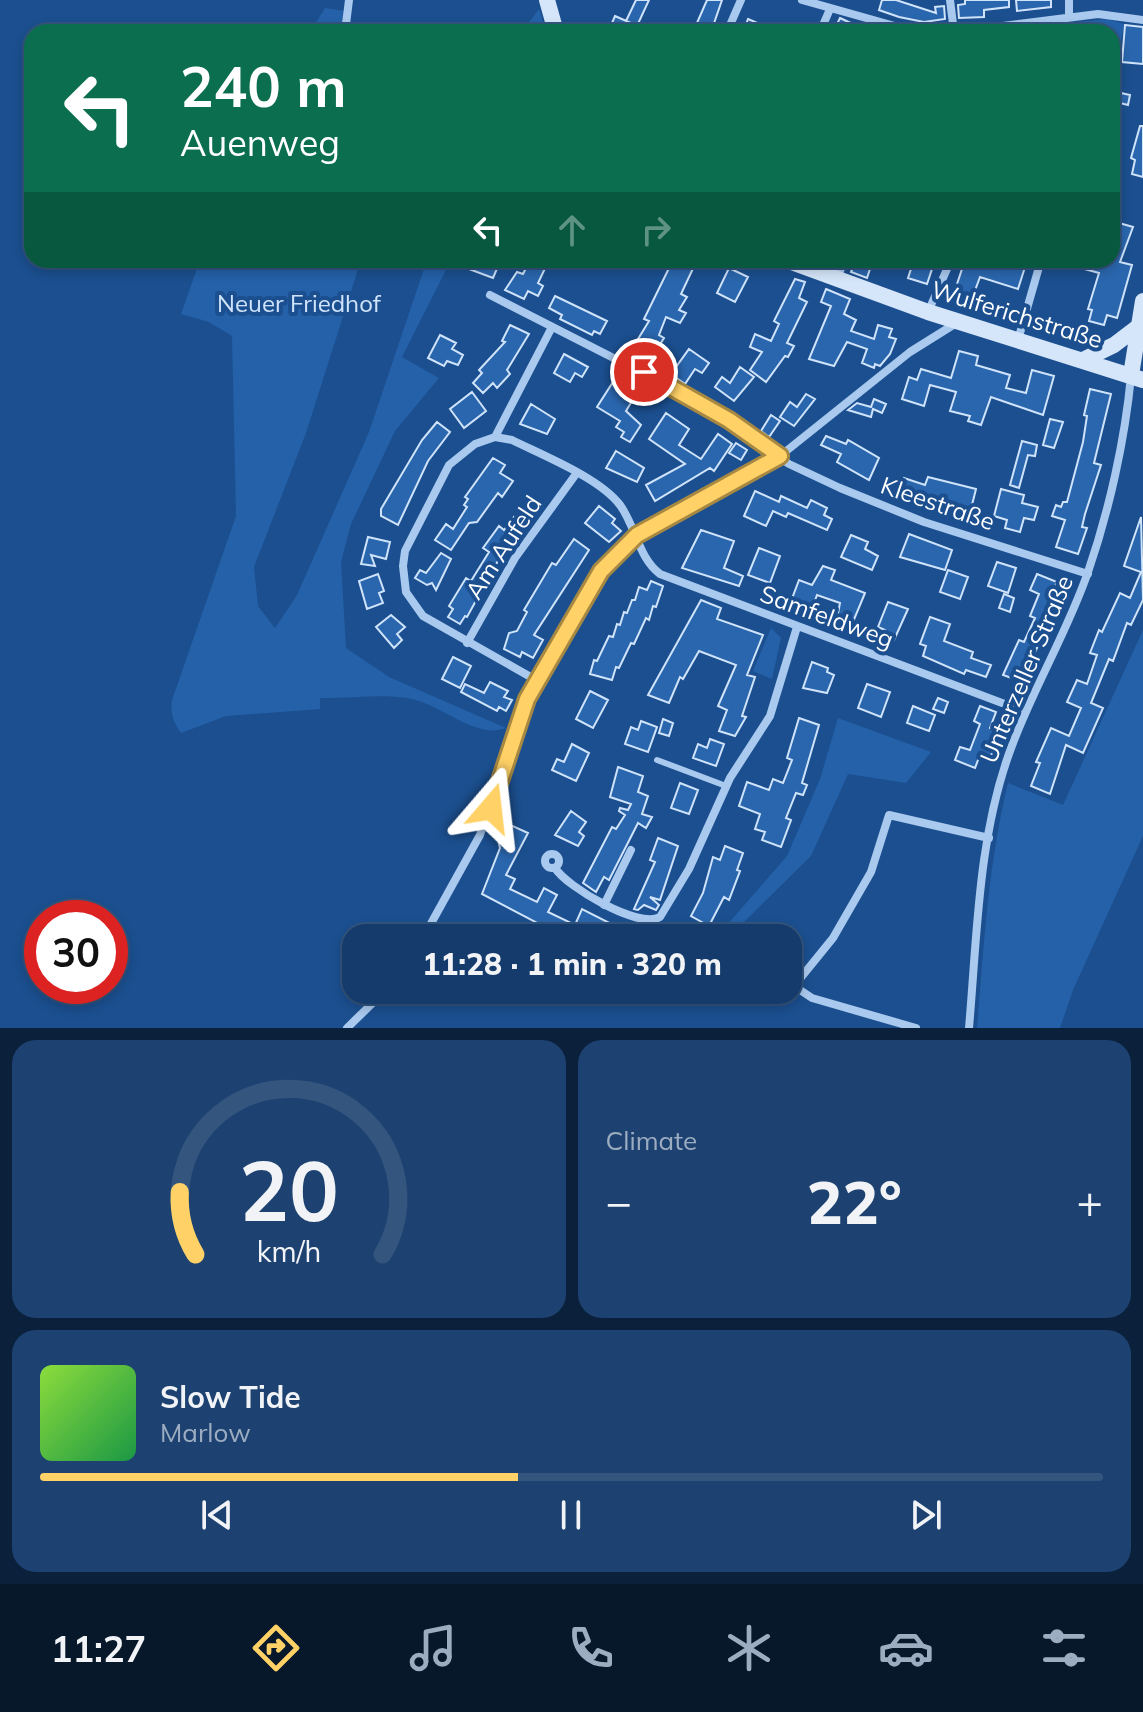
<!DOCTYPE html>
<html lang="en">
<head>
<meta charset="utf-8">
<style>
	body { margin:0; font-family:Mulish,sans-serif; background:#1d4271; color:#f1f3f6; height:100vh; display:flex; flex-direction:column; font-size:30px; white-space:nowrap }
	* { box-sizing:border-box; margin:0 }
	p { font-size:26px; color:#9dadc1 }
	.icon { flex:none; width:44px; height:44px; fill:none; stroke:currentColor; stroke-width:2; stroke-linecap:round; stroke-linejoin:round }
	.map { position:relative; height:1028px; overflow:hidden }
	.side { display:flex; flex-direction:column; gap:12px; padding:12px; background:#0b203b; flex:1 }
	.side>* { flex:none }
	.hud { position:absolute; left:24px; top:24px; width:1096px; height:244px; border-radius:24px; box-shadow:0 4px 12px #0003,0 0 0 2px #33557e; background:#0b6e4f; color:#fff; overflow:hidden }
	.speed { position:absolute; left:24px; top:900px; display:flex; gap:16px; font-size:40px; font-weight:700; text-align:center }
	.speed>* { display:grid; place-content:center; width:104px; height:104px; border-radius:50%; background:#143b6b; box-shadow:0 4px 12px #0003,0 0 0 2px #33557e; line-height:1 }
	.speed .limit { border:12px solid #d22; background:#fff; color:#111 }
	.pin { position:absolute; display:grid; place-items:center; width:68px; height:68px; color:#fff; margin:-34px; border:4px solid #fff; border-radius:50%; box-shadow:0 2px 8px #0007 }
	.me { position:absolute; width:88px; margin:-44px; rotate:17deg; stroke-linejoin:round; filter:drop-shadow(0 0 6px #0008) }
	.turn { display:flex; align-items:center; gap:28px; height:168px; padding:0 24px; font-size:36px }
	.turn .icon { width:104px; height:104px; stroke-width:2.5 }
	.turn b { display:block; font-size:56px; line-height:68px }
	.lanes { display:flex; align-items:center; height:76px; padding:0 24px; background:#0003; justify-content:center; gap:40px; direction:ltr }
	.lanes .off { opacity:.35 }
	.big { font-size:60px; font-weight:800; line-height:1.1 }
	.side .card { flex:1; display:flex; flex-direction:column; justify-content:center; gap:12px; min-width:0; padding:0 28px; border-radius:24px; background:#1d4271 }
	.side .dial { align-items:center; gap:0 }
	.dial svg { height:208px; overflow:visible; fill:none; stroke:#33557e; stroke-width:7; stroke-linecap:round; text-anchor:middle }
	.dial text { fill:#f1f3f6; stroke:none }
	.song { display:flex; align-items:center; gap:24px }
	.cover { width:96px; height:96px; border-radius:12px; background:linear-gradient(135deg,hsl(90 70% 55%),hsl(140 70% 35%)) }
	.played { height:8px; border-radius:4px; background:linear-gradient(90deg,#ffd166 45%,#33557e 45%) }
	.keys { display:flex; justify-content:space-around; direction:ltr }
	.heat { display:flex; justify-content:space-between; align-items:center; font-size:44px; direction:ltr }
	.side .tiles { flex:1; display:grid; gap:12px; grid-template-columns:1fr 1fr }
	.card:last-child { grid-column:span 2 }
	.trip { position:absolute; left:342px; top:924px; width:460px; height:80px; border-radius:24px; background:#143b6b; box-shadow:0 4px 12px #0003,0 0 0 2px #33557e; font-weight:800; line-height:80px; text-align:center }
	.menu { display:flex; height:128px; justify-content:space-around; align-items:center; background:#08182b; color:#9dadc1 }
	.menu .icon { width:56px; height:56px }
	.menu .on { color:#ffd166 }
	.menu b { font-size:36px; color:#f1f3f6 }
	.map>svg:first-child { display:block }
</style>
</head>
<body>
<div class="map">
<svg width="1143" height="1028" viewBox="0 0 1143 1028">
	<rect width="100%" height="100%" fill="#1b4f8f"/>
	<path fill="#2461a8" d="M325,8L345,11L341,32H310Z
		M539,9L546,32H522Z
		M1107,19L1124,24L1113,89L1112,32H1066V23Z
		M200,260H361L306,433L254,567L258,606L275,628L297,595L369,432L427,260H451L402,357L439,378L395,431L351,524L341,562L346,648L389,677L506,728C479,739 445,709 419,701C390,692 351,699 320,698V709L226,716L181,733C173,722 170,713 172,700L236,516L232,336L209,322L181,314Z
		M771,628L781,638L772,679L753,671Z
		M1143,630V836L1073,990L1060,1028H977C984,945 988,865 1008,783L1063,805Z
		M838,718L931,752L906,783L848,774L811,856L736,930L726,926L787,856L820,779Z"/>
	<path fill="#2a66ad" stroke="#cfe3fa" stroke-width="2" d="M636,0H649L637,26L626,21Z
		M707,0H722L711,32H693Z
		M882,0H896L936,13L935,7L944,6L945,19L924,22L899,17L879,10Z
		M965,0H1009V7L984,10V17L959,18L958,5L965,4Z
		M1016,0H1051V7L1017,11Z
		M615,16L651,32H608Z
		M840,18L853,24L850,32H833Z
		M748,19L779,32H743Z
		M1125,25L1143,27V64L1122,62Z
		M1112,91L1130,95L1128,105L1112,101Z
		M1140,126H1143V177L1132,174L1135,160L1131,158Z
		M1112,221L1133,227L1120,262L1132,265L1117,318L1107,315L1104,325L1089,321L1092,310L1088,309L1099,273L1063,263L1064,260H1112Z
		M445,260H490L499,264L493,278Z
		M530,260H549L538,283L543,286L538,296L528,291L524,299L505,290L517,272L523,274Z
		M673,260H697L681,294L687,297L679,310L686,313L680,323L666,317L659,335L664,338L650,360L632,349L649,321L644,319Z
		M856,260H873L867,278L851,272Z
		M914,260H935L927,284L908,278Z
		M965,260H1023L1026,264L1018,289L980,277L973,296L955,290Z
		M729,268L748,277L735,302L717,293Z
		M795,279L805,282L799,298L807,302L787,343L794,346L788,357L785,356L766,382L750,370L762,352L750,347L755,334L771,341L779,324L774,321Z
		M826,289L850,299L844,314L856,320L851,331L874,339L878,325L892,329L889,337L896,339L890,354L880,366L875,364L874,368L862,363L867,349L847,342L834,366L809,359L831,306L821,302Z
		M555,296L607,321L600,334L594,331L592,335L560,319L562,315L549,308Z
		M510,325L529,334L507,370L510,374L497,388L493,383L483,393L473,383L482,373L479,370L505,342L502,341Z
		M440,335L456,343L452,349L463,355L458,365L447,361L444,366L428,358Z
		M689,349L709,363L702,373L695,369L685,384L671,374Z
		M959,351L978,356L976,365L1010,375L1006,388L1026,393L1032,370L1054,376L1043,415L991,397L981,425L968,421L970,416L950,411L956,392L930,385L924,406L902,399L909,377L917,380L921,369L951,378Z
		M564,354L588,367L582,377L575,373L570,382L554,373Z
		M740,367L754,377L734,401L715,387L722,377L730,383Z
		M613,382L635,396L626,411L641,425L630,442L621,437L624,432L616,427L620,421L597,407Z
		M1090,389L1111,394L1094,463L1101,465L1085,514L1082,527L1087,528L1078,554L1056,547L1065,520L1052,516L1056,505L1061,507L1063,502H1067L1083,442L1087,416L1084,415Z
		M472,392L486,411L464,428L450,409Z
		M806,394L815,399L794,426L780,417L790,402L797,407Z
		M874,399L886,404L882,413L873,409L871,417L848,410L857,403L871,407Z
		M531,404L555,419L547,434L520,424Z
		M666,413L689,429L679,445L701,459L718,434L732,444L714,471L710,468L655,501L646,485L685,464L649,439Z
		M771,415L780,421L769,437L761,431Z
		M1050,419L1063,422L1054,448L1043,445Z
		M437,422L450,432L428,461L398,525L381,516V509L422,440Z
		M826,436L846,444L848,440L879,458L869,480L837,462L841,454L821,445Z
		M1022,441L1037,445L1035,456L1028,455L1019,488L1010,485Z
		M736,443L747,450L741,460L729,453Z
		M616,451L644,468L637,482L606,468Z
		M493,458L505,465L500,473L513,481L502,497L498,493L477,522L469,523L451,550L435,540L446,524L453,529L467,507L464,505L468,499L465,497Z
		M928,477L976,489L971,509L982,512L978,523L967,520L970,512L899,493L904,478L925,485Z
		M1001,489L1024,495L1022,503L1038,507L1034,520L1024,518L1020,532L1005,528L1007,520L994,516Z
		M755,491L779,502L781,496L807,508L811,500L827,508L824,515L832,519L827,530L788,513L786,517L773,511L766,526L744,516Z
		M599,506L615,519L612,523L621,531L609,542L585,523Z
		M514,517L523,524L514,536L517,538L502,561L499,559L467,617L465,616L460,624L448,617L453,609L449,606L466,578L471,581L489,552L483,548L499,526L504,530Z
		M1141,517L1143,600L1131,625L1127,623L1113,661L1109,659L1091,703L1103,708L1083,753L1066,745L1050,794L1031,786L1040,763L1036,762L1051,728L1069,736L1081,708L1067,702L1077,680L1087,684L1097,655L1090,653L1099,630L1102,632L1120,593L1130,598L1141,572L1124,566Z
		M701,530L734,541L724,568L743,576L739,586L682,568Z
		M909,534L952,550L945,570L900,557Z
		M851,535L868,542L865,549L878,556L872,570L841,557Z
		M368,537L390,542L386,559L371,555L375,566L361,564Z
		M574,539L589,550L534,635L543,640L533,658L522,652L520,657L504,649L509,633L517,631L527,612L524,610L552,563L556,565Z
		M759,548L780,556L770,583L748,575Z
		M441,553L451,559L436,590L432,583L427,585L415,578L420,570L426,573Z
		M997,562L1016,568L1008,593L988,586Z
		M823,566L835,570L831,580L865,593L848,634L835,629L840,603L817,595L811,612L790,604L799,580L812,585Z
		M948,570L968,577L960,599L940,592Z
		M378,574L384,591L379,593L383,603L367,609L359,581Z
		M1037,574L1057,582L1050,598L1059,602L1026,671L1019,668L1014,679L1003,675L1019,640L1024,642L1035,618L1030,616L1039,594L1030,590Z
		M651,581L663,586L656,607L653,606L649,620L646,618L634,644L631,643L619,668L616,667L612,680L590,674L594,660L597,661L609,636L613,637L617,624L620,625L624,612L627,613L632,600H635L639,587L647,590Z
		M1004,594L1014,598L1010,612L999,608Z
		M701,600L721,608L717,619L763,635L747,675L755,677L742,716L746,717L735,736L719,731L727,710L718,706L736,665L699,651L683,679L680,677L669,703L648,695Z
		M888,602L908,609L894,640L883,636L885,630L878,627Z
		M391,615L405,627L397,634L402,640L394,648L376,627Z
		M930,617L950,624L944,641L973,652L971,658L991,665L986,677L966,670L964,674L923,656L926,646L920,644Z
		M453,657L471,666L460,688L442,679Z
		M812,662L828,668L827,672L834,675L827,693L803,688Z
		M490,682L508,691L504,697L512,700L506,711L499,707L497,711L461,692L465,684L484,693Z
		M867,684L890,692L881,717L858,708Z
		M590,691L608,700L593,728L576,719Z
		M938,698L948,702L944,713L933,709Z
		M913,706L935,715L929,731L907,723Z
		M980,706L996,712L990,728L1000,732L990,758L980,755L975,768L955,760L960,747L970,750L980,724L974,721Z
		M799,718L819,725L802,783L807,785L803,795L796,793L786,818L791,820L781,847L762,840L765,832L755,829L760,814L739,806L747,782L769,790L773,779L783,783L792,760L787,758Z
		M663,719L673,723L669,736L659,733Z
		M641,721L657,727L648,752L625,744L631,727L638,730Z
		M710,739L724,744L716,766L693,758L698,744L707,748Z
		M572,744L589,753L576,781L552,770L557,759L564,762Z
		M618,767L643,776L638,792L648,796L642,814L652,817L646,828L638,823L609,880L604,877L596,892L583,883L612,827L616,829L625,815L619,811L620,808L628,810L631,804L610,797Z
		M680,783L698,790L689,814L671,808Z
		M571,811L586,822L579,832L584,836L578,846L555,835Z
		M508,824L528,833L506,875L515,879L510,889L537,902L544,888L557,895L548,912L575,925L582,909L639,938H559L547,932L549,929L482,894L500,848L498,840Z
		M658,838L678,846L660,900L650,897L659,905L656,910L644,905L638,910L634,909L655,862L650,860Z
		M725,846L743,853L737,870L740,871L729,900L724,897L709,926L691,916L703,893L713,857L720,860Z
		M679,924L694,938H663L675,925Z"/>
	<g fill="none" stroke-linecap="round" stroke-linejoin="round">
		<path stroke="#a9c9ee" stroke-width="6" d="M657,760L726,786"/>
		<path stroke="#a9c9ee" stroke-width="8" d="M802,0L916,32
			M950,0L954,32
			M1069,0V17
			M345,32L349,0
			M727,32L741,0
			M820,32L830,9
			M956,32L1098,14L1143,20
			M564,265L570,260
			M837,279L844,260
			M490,295L694,399L789,464L840,488L924,522L1088,574
			M928,312L951,260
			M1018,340L1041,260
			M495,437L552,327
			M467,643L515,558L576,474
			M536,680L423,616L406,592L403,566L405,551L449,465L475,444L495,437L512,440C542,455 600,478 620,505C636,527 638,557 660,574L1026,712
			M545 861a7 7 0 1 1 14 0a7 7 0 1 1-14 0Z
			M555,868C567,887 638,929 660,917L689,869L730,778L770,716L797,627
			M604,905L631,850
			M423,938L480,835L527,699L581,601L617,552L637,535L673,513L780,456L910,352L958,322
			M347,1028L386,990
			M916,1028L812,998L794,986L833,938L871,872L889,815L989,838
			M969,1028C977,937 978,838 1010,751C1032,690 1067,633 1088,572C1109,511 1125,440 1131,376"/>
		<path stroke="#d6e6fa" stroke-width="16" d="M547,0L556,32
			M786,260L928,312L1143,380
			M1085,359L1114,345L1139,326
			M1131,375L1143,301"/>
	</g>
	<g fill="none" stroke-linecap="round" stroke-linejoin="round">
		<defs>
			<path id="route" d="M491,808L527,699L601,571L637,535L780,456L729,420L644,372"/>
		</defs>
		<use href="#route" stroke="#a68842" stroke-width="20"/>
		<use href="#route" stroke="#ffd166" stroke-width="14"/>
	</g>
	<g text-anchor="middle" dominant-baseline="central" stroke-width="8" stroke-linejoin="round" paint-order="stroke">
		<g font-size="24" fill="#cfe3fa" stroke="#1b4f8f">
			<text x="299" y="303">Neuer Friedhof</text>
		</g>
		<g font-size="24" fill="#fff" stroke="#1b4f8f">
			<text transform="translate(1017 314) rotate(17)">Wulferichstraße</text>
			<text transform="translate(938 503) rotate(19)">Kleestraße</text>
			<text transform="translate(503 547) rotate(-57)">Am Aufeld</text>
			<text transform="translate(827 616) rotate(20)">Samfeldweg</text>
			<text transform="translate(1026 669) rotate(-67)">Unterzeller Straße</text>
		</g>
	</g>
</svg>
<div class="speed"><div class="limit">30</div></div>
<div class="pin" style="left:644px;top:372px;background:#d93025"><svg class="icon" aria-label="arrive" viewBox="0 0 24 24"><path d="M6 21V4h12l-3 4 3 4H6"/></svg></div>
<svg class="me" style="left:491px;top:808px" viewBox="-20 -20 40 40"><path d="M0-17L14 15 0 8-14 15z" fill="#ffd166" stroke="#fff" stroke-width="4"/></svg>
<div class="trip">11:28 · 1 min · 320 m</div>
<div class="hud">
<div class="turn"><svg class="icon" aria-label="left" viewBox="0 0 24 24"><path d="M17 20v-9H6M10 6l-5 5 5 5"/></svg><div><b>240 m</b>Auenweg</div></div>
<div class="lanes"><svg class="icon" aria-label="left" viewBox="0 0 24 24"><path d="M17 20v-9H6M10 6l-5 5 5 5"/></svg><svg class="icon off" aria-label="ahead" viewBox="0 0 24 24"><path d="M12 20V5M6 11l6-6 6 6"/></svg><svg class="icon off" aria-label="right" viewBox="0 0 24 24"><path d="M7 20v-9h11M14 6l5 5-5 5"/></svg></div>
</div>
</div>
<section class="side">
<div class="tiles">
<div class="card dial"><svg viewBox="0 0 100 80">
<path d="M14 69A42 42 0 1 1 86 69"/>
<path d="M14 69A42 42 0 0 1 8 45" stroke="#ffd166"/>
<text x="50" y="56" font-size="32" font-weight="700">20</text>
<text x="50" y="72" font-size="11">km/h</text>
</svg></div>
<div class="card"><p>Climate</p>
<div class="heat"><a>−</a><b class="big">22°</b><a>+</a></div>
</div>
<div class="card">
<div class="song"><i class="cover"></i><div><b>Slow Tide</b><p>Marlow</p></div></div>
<div class="played"></div>
<div class="keys"><svg class="icon" aria-label="previous" viewBox="0 0 24 24"><path d="M18 5L8 12l10 7zM5 5v14"/></svg><svg class="icon" aria-label="pause" viewBox="0 0 24 24"><path d="M8 5v14M16 5v14"/></svg><svg class="icon" aria-label="next" viewBox="0 0 24 24"><path d="M6 5l10 7-10 7zM19 5v14"/></svg></div>
</div>
</div>
</section>
<nav class="menu">
<b>11:27</b>
<svg class="icon on" aria-label="directions" viewBox="0 0 24 24"><path d="M12 3l9 9-9 9-9-9zM9 14v-3h6M13 9l2 2-2 2"/></svg>
<svg class="icon" aria-label="music" viewBox="0 0 24 24"><path d="M9 18V5l10-2v13"/><circle cx="6" cy="18" r="3"/><circle cx="16" cy="16" r="3"/></svg>
<svg class="icon" aria-label="phone" viewBox="0 0 24 24"><path d="M5 4h4l2 5-3 2q2 4 5 5l2-3 5 2v4C11 20 4 13 5 4z"/></svg>
<svg class="icon" aria-label="climate" viewBox="0 0 24 24"><path d="M12 3v18M4 7l16 10M4 17L20 7"/></svg>
<svg class="icon" aria-label="car" viewBox="0 0 24 24"><path d="M5 17H2v-5l4-1 3-4h7l3 4 3 1v5h-3M9 17h6M6 11h13"/><circle cx="7" cy="17" r="2"/><circle cx="17" cy="17" r="2"/></svg>
<svg class="icon" aria-label="filters" viewBox="0 0 24 24"><path d="M4 7h16M4 17h16"/><circle cx="9" cy="7" r="2"/><circle cx="15" cy="17" r="2"/></svg>
</nav>
</body>
</html>
